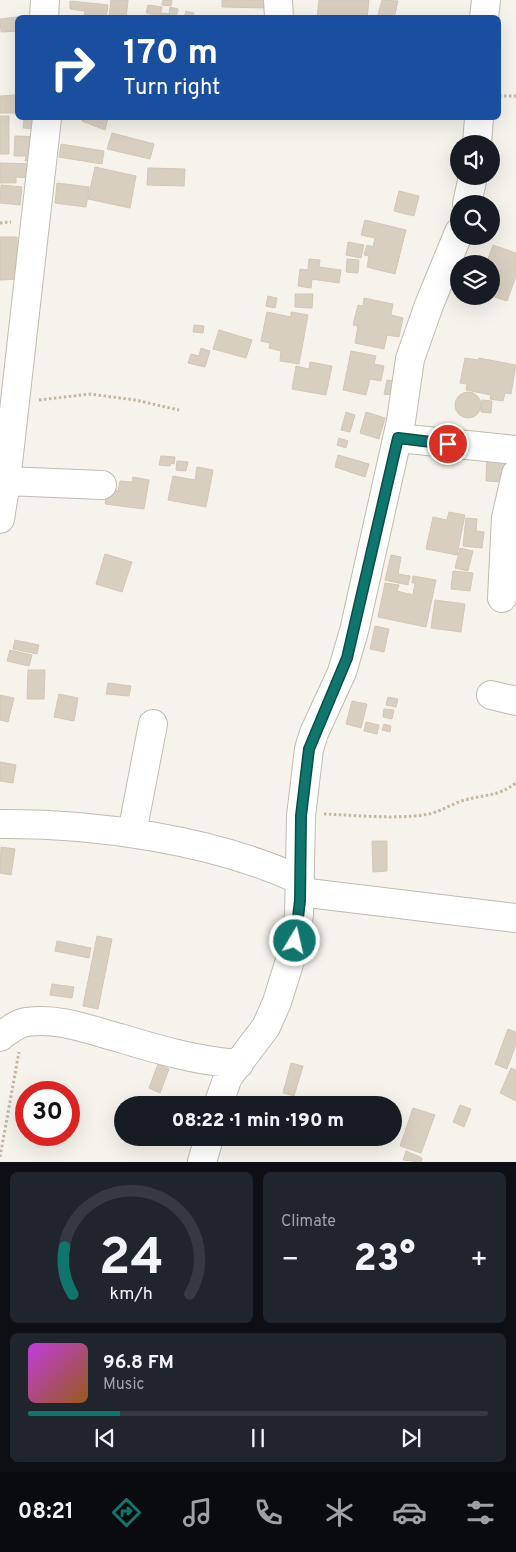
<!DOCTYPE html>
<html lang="en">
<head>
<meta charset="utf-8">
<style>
	body { margin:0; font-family:Overpass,sans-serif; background:#20242c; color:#f1f3f6; height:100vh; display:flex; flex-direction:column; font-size:19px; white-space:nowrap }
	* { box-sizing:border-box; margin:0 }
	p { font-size:16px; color:#9ea1a6 }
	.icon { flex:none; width:28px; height:28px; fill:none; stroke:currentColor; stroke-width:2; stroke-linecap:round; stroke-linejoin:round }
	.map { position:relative; height:1162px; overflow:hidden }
	.details { display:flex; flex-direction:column; gap:10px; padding:10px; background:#0d0f14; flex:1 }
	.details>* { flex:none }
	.hud { position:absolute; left:15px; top:15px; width:486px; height:105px; border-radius:8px; box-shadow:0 5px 20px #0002; background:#1a4fa0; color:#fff; overflow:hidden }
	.controls { position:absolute; left:450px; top:135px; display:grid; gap:10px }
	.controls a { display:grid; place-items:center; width:50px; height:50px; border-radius:50%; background:#171b24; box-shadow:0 5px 20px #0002; font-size:25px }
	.speed { position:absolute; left:15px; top:1081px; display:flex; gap:10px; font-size:25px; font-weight:700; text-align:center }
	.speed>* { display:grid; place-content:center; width:65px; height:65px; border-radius:50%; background:#171b24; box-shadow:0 5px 20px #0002; line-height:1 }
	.speed .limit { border:8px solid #d22; background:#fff; color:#111 }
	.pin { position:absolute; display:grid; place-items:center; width:42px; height:42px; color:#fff; margin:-21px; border:2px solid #fff; border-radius:50%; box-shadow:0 1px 5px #0007 }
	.me { position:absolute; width:55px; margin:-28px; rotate:9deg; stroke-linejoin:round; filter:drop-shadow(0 0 4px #0008) }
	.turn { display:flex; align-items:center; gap:18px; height:105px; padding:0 25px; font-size:22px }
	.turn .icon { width:65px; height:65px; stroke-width:2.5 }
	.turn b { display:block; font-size:35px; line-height:42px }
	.big { font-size:38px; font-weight:800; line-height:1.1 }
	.details .card { flex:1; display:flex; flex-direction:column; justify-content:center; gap:8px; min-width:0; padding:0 18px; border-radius:8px; background:#20242c }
	.details .dial { align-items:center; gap:0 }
	.dial svg { height:130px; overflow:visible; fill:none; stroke:#363941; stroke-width:7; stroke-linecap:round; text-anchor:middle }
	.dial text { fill:#f1f3f6; stroke:none }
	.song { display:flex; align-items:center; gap:15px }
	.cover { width:60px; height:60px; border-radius:8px; background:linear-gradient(135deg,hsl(290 70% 55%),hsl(30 70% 35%)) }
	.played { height:5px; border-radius:2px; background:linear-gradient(90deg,#0f766e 20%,#363941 20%) }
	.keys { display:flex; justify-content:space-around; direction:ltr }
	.heat { display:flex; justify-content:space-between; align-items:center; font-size:28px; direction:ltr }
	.details .tiles { flex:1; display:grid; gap:10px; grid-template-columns:1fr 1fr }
	.card:last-child { grid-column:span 2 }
	.trip { position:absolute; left:114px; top:1096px; width:288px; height:50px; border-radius:25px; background:#171b24; box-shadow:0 5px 20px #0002; font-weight:800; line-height:50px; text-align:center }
	.menu { display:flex; height:80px; justify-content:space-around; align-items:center; background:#090b0e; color:#9ea1a6 }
	.menu .icon { width:35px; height:35px }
	.menu .active { color:#0f766e }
	.menu b { font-size:22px; color:#f1f3f6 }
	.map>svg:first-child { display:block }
</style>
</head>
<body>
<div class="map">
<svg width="516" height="1162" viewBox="0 0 516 1162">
	<rect width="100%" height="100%" fill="#f6f3ec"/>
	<path fill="#d8cfc1" stroke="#d3c7b4" d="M111,0H128L126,18H109Z
		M163,0H172L171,6L162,5Z
		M222,0H267L266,8L222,7Z
		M319,0H369L367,18H317Z
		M382,0L398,1L394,18H377Z
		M70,1L108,5L106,18H84L85,11L70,9Z
		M148,5L162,7L160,16L146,13Z
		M170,7L178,9L176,17L178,18H161L162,13L169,14Z
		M186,11L194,13L193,18H184Z
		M33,15V18H18V31L1,32L0,19Z
		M16,95V113H0V96Z
		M0,116H9V154H0Z
		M24,118H43L42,129L23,128Z
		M83,118H108L105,130L82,121Z
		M112,133L154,144L150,159L107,149Z
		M15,136L41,137L39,161H25L26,156H14Z
		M61,144L104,151L102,164L59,157Z
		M0,163L38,164L29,178L16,177V183H0Z
		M95,167L136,176L130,208L88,199Z
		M148,168L185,169L184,186L147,185Z
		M57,183L89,187L86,207L55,203Z
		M1,185L22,187L20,205L0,203Z
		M399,191L419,196L414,216L394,211Z
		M365,220L406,230L395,274L367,267L369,256L364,255L367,245L373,247L375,238L361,235Z
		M0,237H17L18,279L0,280Z
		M348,242L364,245L361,258L346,255Z
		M493,245L516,253V276L507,301L491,296V264H486Z
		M309,259L320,260L319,267L341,270L339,283L312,279L311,288L298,286L300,269L308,270Z
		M347,259L359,260L358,273L346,272Z
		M295,294H313L312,308L295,307Z
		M268,296L277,298L275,308L266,306Z
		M364,298L393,304L391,315L403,318L399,337L387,335L384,349L355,343L358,326L353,325L358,305L363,306Z
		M267,312L291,317V312L308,315L299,364L280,361L281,351L269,348L270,343L261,341Z
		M194,325L204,326L203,333L193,332Z
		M219,330L252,340L246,358L213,349Z
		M201,348L210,351L205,367L188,363L191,354L199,356Z
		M351,351L376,356L374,364L384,366L381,381L370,379L366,395L343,390Z
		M465,358L478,360L479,358L516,365L511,394L505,393L503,401L490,399L491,395L466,390L467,384L460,383Z
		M310,362L332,366L326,395L292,389L296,366L309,369Z
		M387,380L394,381L391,395L384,394Z
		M455 405a13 13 0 1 1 26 0a13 13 0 1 1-26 0Z
		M482,400L492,401L491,413L481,412Z
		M346,412L355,415L350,432L341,430Z
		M366,412L385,418L379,439L360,433Z
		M339,438L348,441L346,448L337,445Z
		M487,453L507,454L505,482L486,481Z
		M338,455L369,464L365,477L335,467Z
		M161,456L175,457L174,464L171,463L170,466L159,465Z
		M177,461L188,462L186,471L176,470Z
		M197,467L213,470L206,507L168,500L173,476L195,480Z
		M133,477L149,480L144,509L105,504L107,490L118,491L120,481L132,482Z
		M449,512L465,515L457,555L426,549L433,517L447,520Z
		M466,518L477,519L476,531L484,532L482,548L463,546Z
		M460,548L473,551L468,571L455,568Z
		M105,554L132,562L122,592L96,584Z
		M391,555L401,557L398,574L410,576L408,585L385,580Z
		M453,571L473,573L470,591L451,589Z
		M413,576L436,580L426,627L378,617L385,583L399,585L397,591L413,595L415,583H412Z
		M435,600L465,604L461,632L431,628Z
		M375,626L389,629L384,652L370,649Z
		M15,640L39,645L37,654L13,649Z
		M10,650L32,655L29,666L7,661Z
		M28,670H45L44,699H27Z
		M108,683L131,686L129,696L106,694Z
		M59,694L78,698L74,721L54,717Z
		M0,695L14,698L8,722L0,720Z
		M388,697L398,699L396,707L386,705Z
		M352,701L367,704L361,728L346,724Z
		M384,709L394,710L392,719L383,717Z
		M366,722L379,725L377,734L364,731Z
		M384,724L391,726L390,732L382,730Z
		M0,762L16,765L13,783L0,781Z
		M372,841H387V871L373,872Z
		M1,847L15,849L11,875L0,873Z
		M97,936L112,939L98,1009L83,1006Z
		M57,941L91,948L89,958L55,951Z
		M52,984L74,987L72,998L50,995Z
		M508,1029L516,1032V1044L507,1069L495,1064Z
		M291,1063L303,1066L294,1096L283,1093Z
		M158,1064L169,1069L160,1093L149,1088Z
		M511,1068L516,1070V1101L500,1093Z
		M460,1105L471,1109L464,1127L453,1122Z
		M413,1108L435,1115L421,1153L400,1146Z
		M406,1151L422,1158L421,1162L403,1160Z"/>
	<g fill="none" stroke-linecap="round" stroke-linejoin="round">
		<defs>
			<path id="minor" d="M278,0L279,18
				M44,18L45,0
				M484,18L486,0
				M477,144L479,118
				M467,204L473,176
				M398,438L516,450
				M6,481L102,485
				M0,519L6,481L47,118
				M502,598L506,518L516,474
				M491,695L516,701
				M0,824C95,823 214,840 300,880
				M132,833L153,724
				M300,892L516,918
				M0,1037C8,1031 17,1023 27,1022C58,1017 90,1030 120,1038C159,1050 198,1061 239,1064
				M218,1105L228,1077L266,1027L277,1002L292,954L299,915L301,816L309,749L314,733L342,672L354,631L401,421L410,359L429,305L459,232
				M202,1162L209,1138"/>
		</defs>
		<use href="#minor" stroke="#c2bbae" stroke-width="30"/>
		<path stroke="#c4b79f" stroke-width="3" stroke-dasharray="2.5 2.5" stroke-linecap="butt" d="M499,96H516
			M0,223L11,222
			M39,400L90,394L135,400L179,410
			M324,814C358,815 395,820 429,814C442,811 453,803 465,800C486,794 497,797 516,783
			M0,1157L19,1052"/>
		<use href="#minor" stroke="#fff" stroke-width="28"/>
	</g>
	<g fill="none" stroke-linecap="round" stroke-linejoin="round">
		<defs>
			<path id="route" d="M295,941L300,901L301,816L309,749L347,658L398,438L448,444"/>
		</defs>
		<use href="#route" stroke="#0a4d48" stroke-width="12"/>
		<use href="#route" stroke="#0f766e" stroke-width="9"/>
	</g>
</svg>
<div class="controls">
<a><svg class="icon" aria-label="sound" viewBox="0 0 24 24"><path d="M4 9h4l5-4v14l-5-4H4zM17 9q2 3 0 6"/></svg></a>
<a><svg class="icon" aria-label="search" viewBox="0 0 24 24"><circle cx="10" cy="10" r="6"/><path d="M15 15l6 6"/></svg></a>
<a><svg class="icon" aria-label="layers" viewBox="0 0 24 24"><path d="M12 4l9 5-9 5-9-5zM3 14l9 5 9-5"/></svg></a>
</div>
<div class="speed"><div class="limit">30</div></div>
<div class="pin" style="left:448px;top:444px;background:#d93025"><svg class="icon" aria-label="arrive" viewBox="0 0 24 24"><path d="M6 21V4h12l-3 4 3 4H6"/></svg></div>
<svg class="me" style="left:295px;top:941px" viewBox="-20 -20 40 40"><circle r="17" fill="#0f766e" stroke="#fff" stroke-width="3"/><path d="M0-11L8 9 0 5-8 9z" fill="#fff"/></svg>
<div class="trip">08:22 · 1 min · 190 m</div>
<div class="hud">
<div class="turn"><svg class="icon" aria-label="right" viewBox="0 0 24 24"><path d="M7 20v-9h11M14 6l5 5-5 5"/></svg><div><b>170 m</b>Turn right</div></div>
</div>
</div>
<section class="details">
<div class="tiles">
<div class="card dial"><svg viewBox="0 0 100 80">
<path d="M14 69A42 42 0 1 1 86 69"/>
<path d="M14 69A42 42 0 0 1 9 40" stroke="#0f766e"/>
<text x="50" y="56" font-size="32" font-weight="700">24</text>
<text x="50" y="72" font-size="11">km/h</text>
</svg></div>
<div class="card"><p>Climate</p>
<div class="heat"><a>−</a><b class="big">23°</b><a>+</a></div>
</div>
<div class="card">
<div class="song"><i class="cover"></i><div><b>96.8 FM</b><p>Music</p></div></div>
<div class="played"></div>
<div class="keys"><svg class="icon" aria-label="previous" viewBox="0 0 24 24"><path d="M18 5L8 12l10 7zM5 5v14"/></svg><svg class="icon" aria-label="pause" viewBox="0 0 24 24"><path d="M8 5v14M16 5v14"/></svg><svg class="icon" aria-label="next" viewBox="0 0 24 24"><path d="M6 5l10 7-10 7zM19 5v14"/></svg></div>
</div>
</div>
</section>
<nav class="menu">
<b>08:21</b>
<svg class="icon active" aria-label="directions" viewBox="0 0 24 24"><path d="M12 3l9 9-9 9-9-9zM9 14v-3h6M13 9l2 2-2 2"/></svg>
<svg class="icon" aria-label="music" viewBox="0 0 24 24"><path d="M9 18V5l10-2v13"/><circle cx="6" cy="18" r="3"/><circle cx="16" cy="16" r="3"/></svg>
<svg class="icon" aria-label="phone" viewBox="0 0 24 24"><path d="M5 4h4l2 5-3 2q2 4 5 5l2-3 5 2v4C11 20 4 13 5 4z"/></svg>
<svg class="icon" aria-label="climate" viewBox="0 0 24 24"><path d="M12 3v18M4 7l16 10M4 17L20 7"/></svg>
<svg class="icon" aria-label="car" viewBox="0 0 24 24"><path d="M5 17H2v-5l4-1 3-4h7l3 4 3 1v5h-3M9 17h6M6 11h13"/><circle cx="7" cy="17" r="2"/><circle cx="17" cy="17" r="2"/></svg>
<svg class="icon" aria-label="filters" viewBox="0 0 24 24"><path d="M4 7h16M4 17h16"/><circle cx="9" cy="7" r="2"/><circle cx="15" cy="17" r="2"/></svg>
</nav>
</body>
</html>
